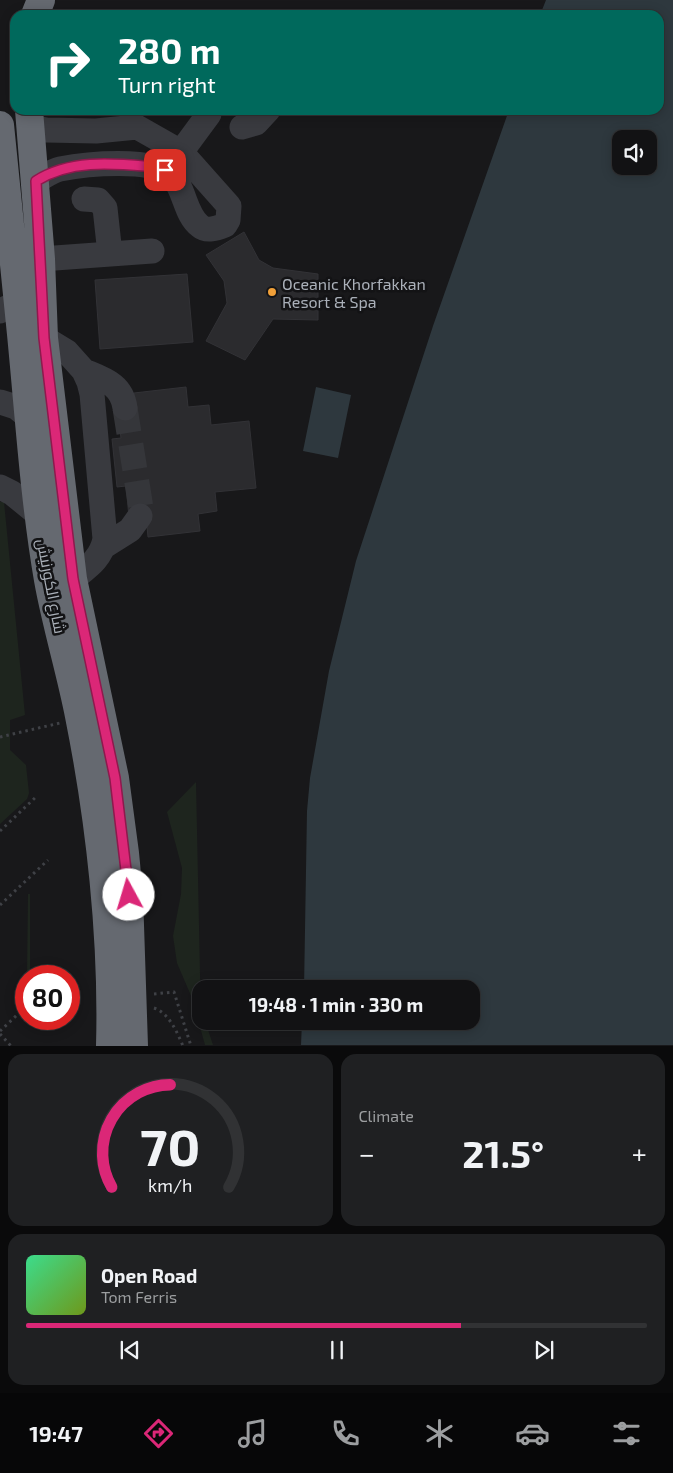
<!DOCTYPE html>
<html lang="en">
<head>
<meta charset="utf-8">
<style>
	body { margin:0; font-family:"Exo 2",Cairo,sans-serif; background:#1f2022; color:#f1f3f6; height:100vh; display:flex; flex-direction:column; font-size:19px; white-space:nowrap }
	* { box-sizing:border-box; margin:0 }
	p { font-size:16px; color:#9c9ea0 }
	.icon { flex:none; width:28px; height:28px; fill:none; stroke:currentColor; stroke-width:2; stroke-linecap:round; stroke-linejoin:round }
	.map { position:relative; height:1046px; overflow:hidden }
	.drawer { display:flex; flex-direction:column; gap:8px; padding:8px; background:#0a0a0b; flex:1 }
	.drawer>* { flex:none }
	.top-card { position:absolute; left:10px; top:10px; width:654px; height:105px; border-radius:15px; box-shadow:0 2px 12px #0003,0 0 0 1px #313234; background:#00695c; color:#fff; overflow:hidden }
	.controls { position:absolute; left:612px; top:130px; display:grid; gap:10px }
	.controls a { display:grid; place-items:center; width:45px; height:45px; border-radius:10px; background:#121214; box-shadow:0 2px 12px #0003,0 0 0 1px #313234; font-size:25px }
	.speed { position:absolute; left:15px; top:965px; display:flex; gap:10px; font-size:25px; font-weight:700; text-align:center }
	.speed>* { display:grid; place-content:center; width:65px; height:65px; border-radius:50%; background:#121214; box-shadow:0 2px 12px #0003,0 0 0 1px #313234; line-height:1 }
	.speed .limit { border:8px solid #d22; background:#fff; color:#111 }
	.pin { position:absolute; display:grid; place-items:center; width:42px; height:42px; color:#fff; margin:-21px; border-radius:10px; box-shadow:0 2px 8px #0006 }
	.me { position:absolute; width:55px; margin:-28px; rotate:354deg; stroke-linejoin:round; filter:drop-shadow(0 0 4px #0008) }
	.turn { display:flex; align-items:center; gap:18px; height:105px; padding:0 25px; font-size:22px }
	.turn .icon { width:65px; height:65px; stroke-width:2.5 }
	.turn b { display:block; font-size:35px; line-height:42px }
	.big { font-size:38px; font-weight:700; line-height:1.1 }
	.drawer .widget { flex:1; display:flex; flex-direction:column; justify-content:center; gap:8px; min-width:0; padding:0 18px; border-radius:15px; background:#1f2022 }
	.drawer .dial { align-items:center; gap:0 }
	.dial svg { height:130px; overflow:visible; fill:none; stroke:#313234; stroke-width:7; stroke-linecap:round; text-anchor:middle }
	.dial text { fill:#f1f3f6; stroke:none }
	.song { display:flex; align-items:center; gap:15px }
	.cover { width:60px; height:60px; border-radius:8px; background:linear-gradient(135deg,hsl(150 70% 55%),hsl(80 70% 35%)) }
	.played { height:5px; border-radius:2px; background:linear-gradient(90deg,#db2777 70%,#313234 70%) }
	.keys { display:flex; justify-content:space-around; direction:ltr }
	.heat { display:flex; justify-content:space-between; align-items:center; font-size:28px; direction:ltr }
	.drawer .tiles { flex:1; display:grid; gap:8px; grid-template-columns:1fr 1fr }
	.widget:last-child { grid-column:span 2 }
	.trip { position:absolute; left:192px; top:980px; width:288px; height:50px; border-radius:15px; background:#121214; box-shadow:0 2px 12px #0003,0 0 0 1px #313234; font-weight:700; line-height:50px; text-align:center }
	.tab-bar { display:flex; height:80px; justify-content:space-around; align-items:center; background:#070708; color:#9c9ea0 }
	.tab-bar .icon { width:35px; height:35px }
	.tab-bar .on { color:#db2777 }
	.tab-bar b { font-size:22px; color:#f1f3f6 }
	.map>svg:first-child { display:block }
</style>
</head>
<body>
<div class="map">
<svg width="673" height="1046" viewBox="0 0 673 1046">
	<rect width="100%" height="100%" fill="#18181a"/>
	<path fill="#1e251e" d="M0,502H4L25,715L10,720V750L26,765L29,793L27,799L0,824Z
		M196,782L201,1021H205L213,1045H205L192,998L177,963L173,936L181,894L182,868L167,812Z
		M28,894H30V976H27Z"/>
	<path fill="#2e383e" fill-rule="evenodd" d="M546,0H673V1045H301L302,1021H471V989H304L307,811L310,778L329,671L356,561L433,326L509,110H659V15H540ZM621,139H649V166H621Z
		M316,387L351,395L338,458L303,451Z"/>
	<path fill="#2b2b2e" stroke="#323236" d="M244,232L259,260L273,268L318,274V320L273,319L245,360L206,341L227,303L224,281L206,255Z
		M187,274L193,342L100,349L95,280Z
		M186,387L188,407L209,405L211,425L249,421L256,488L215,492L217,511L198,514L200,531L148,537L146,516L129,517L126,486L117,487L112,439L121,438L117,409L135,407L134,393Z"/>
	<g fill="none" stroke-linecap="round" stroke-linejoin="round">
		<path stroke="#35363a" stroke-width="25" stroke-dasharray="25 12" stroke-linecap="butt" d="M125,408L141,508L140,516"/>
		<path stroke="#3f4146" stroke-width="3" stroke-dasharray="2.5 4" stroke-linecap="butt" d="M0,737L60,723
			M0,831L37,796
			M0,905L48,860
			M154,994L174,992L191,1046
			M69,1005L79,1003
			M154,1008C169,1013 177,1032 183,1046
			M0,1031L17,1015L26,1013
			M0,1034L11,1046"/>
		<path stroke="#393a3f" stroke-width="25" d="M31,127L46,130L96,131L137,127L181,152L229,206L228,220L225,225C217,228 207,232 200,226C185,215 185,189 172,176C154,157 85,164 60,169C51,171 44,177 36,181
			M242,127L256,123L268,110
			M181,152L209,114
			M84,199L98,200L105,208L110,254
			M41,259L152,251
			M0,311L17,303
			M44,338L67,352L84,371L89,382L92,394L105,539C101,559 88,567 73,579
			M84,371C103,379 122,384 125,408
			M0,402L16,407L26,415
			M0,487L12,493L39,515
			M103,547L130,530L140,516"/>
		<path stroke="#656970" stroke-width="28" d="M35,15L41,0
			M29,110L41,259L44,338L73,579L115,778L125,853L129,895L134,1046
			M0,125C7,194 14,264 21,334C29,416 34,498 48,580C56,625 70,670 79,716C100,821 113,939 110,1046"/>
	</g>
	<g fill="none" stroke-linecap="round" stroke-linejoin="round">
		<defs>
			<path id="route" d="M129,895L115,778L73,579L44,338L36,181C73,158 117,164 158,167L165,170"/>
		</defs>
		<use href="#route" stroke="#8e194d" stroke-width="12"/>
		<use href="#route" stroke="#db2777" stroke-width="9"/>
	</g>
	<circle fill="#f1a039" stroke="#131315" stroke-width="2" cx="272" cy="292" r="5"/>
	<g text-anchor="middle" dominant-baseline="central" stroke-width="5" stroke-linejoin="round" paint-order="stroke">
		<g font-size="16" fill="#aab0b9" stroke="#131315" text-anchor="start">
			<text x="282" y="283">Oceanic Khorfakkan<tspan x="282" dy="18">Resort &amp; Spa</tspan></text>
		</g>
		<g font-size="16" fill="#aab0b9" stroke="#131315">
			<text transform="translate(52 586) rotate(79)">شارع الكورنيش</text>
		</g>
	</g>
</svg>
<div class="controls">
<a><svg class="icon" aria-label="sound" viewBox="0 0 24 24"><path d="M4 9h4l5-4v14l-5-4H4zM17 9q2 3 0 6"/></svg></a>
</div>
<div class="speed"><div class="limit">80</div></div>
<div class="pin" style="left:165px;top:170px;background:#d93025"><svg class="icon" aria-label="arrive" viewBox="0 0 24 24"><path d="M6 21V4h12l-3 4 3 4H6"/></svg></div>
<svg class="me" style="left:129px;top:895px" viewBox="-20 -20 40 40"><circle r="19" fill="#fff"/><path d="M0-13L10 11 0 6-10 11z" fill="#db2777"/></svg>
<div class="trip">19:48 · 1 min · 330 m</div>
<div class="top-card">
<div class="turn"><svg class="icon" aria-label="right" viewBox="0 0 24 24"><path d="M7 20v-9h11M14 6l5 5-5 5"/></svg><div><b>280 m</b>Turn right</div></div>
</div>
</div>
<section class="drawer">
<div class="tiles">
<div class="widget dial"><svg viewBox="0 0 100 80">
<path d="M14 69A42 42 0 1 1 86 69"/>
<path d="M14 69A42 42 0 0 1 50 6" stroke="#db2777"/>
<text x="50" y="56" font-size="32" font-weight="700">70</text>
<text x="50" y="72" font-size="11">km/h</text>
</svg></div>
<div class="widget"><p>Climate</p>
<div class="heat"><a>−</a><b class="big">21.5°</b><a>+</a></div>
</div>
<div class="widget">
<div class="song"><i class="cover"></i><div><b>Open Road</b><p>Tom Ferris</p></div></div>
<div class="played"></div>
<div class="keys"><svg class="icon" aria-label="previous" viewBox="0 0 24 24"><path d="M18 5L8 12l10 7zM5 5v14"/></svg><svg class="icon" aria-label="pause" viewBox="0 0 24 24"><path d="M8 5v14M16 5v14"/></svg><svg class="icon" aria-label="next" viewBox="0 0 24 24"><path d="M6 5l10 7-10 7zM19 5v14"/></svg></div>
</div>
</div>
</section>
<nav class="tab-bar">
<b>19:47</b>
<svg class="icon on" aria-label="directions" viewBox="0 0 24 24"><path d="M12 3l9 9-9 9-9-9zM9 14v-3h6M13 9l2 2-2 2"/></svg>
<svg class="icon" aria-label="music" viewBox="0 0 24 24"><path d="M9 18V5l10-2v13"/><circle cx="6" cy="18" r="3"/><circle cx="16" cy="16" r="3"/></svg>
<svg class="icon" aria-label="phone" viewBox="0 0 24 24"><path d="M5 4h4l2 5-3 2q2 4 5 5l2-3 5 2v4C11 20 4 13 5 4z"/></svg>
<svg class="icon" aria-label="climate" viewBox="0 0 24 24"><path d="M12 3v18M4 7l16 10M4 17L20 7"/></svg>
<svg class="icon" aria-label="car" viewBox="0 0 24 24"><path d="M5 17H2v-5l4-1 3-4h7l3 4 3 1v5h-3M9 17h6M6 11h13"/><circle cx="7" cy="17" r="2"/><circle cx="17" cy="17" r="2"/></svg>
<svg class="icon" aria-label="filters" viewBox="0 0 24 24"><path d="M4 7h16M4 17h16"/><circle cx="9" cy="7" r="2"/><circle cx="15" cy="17" r="2"/></svg>
</nav>
</body>
</html>
